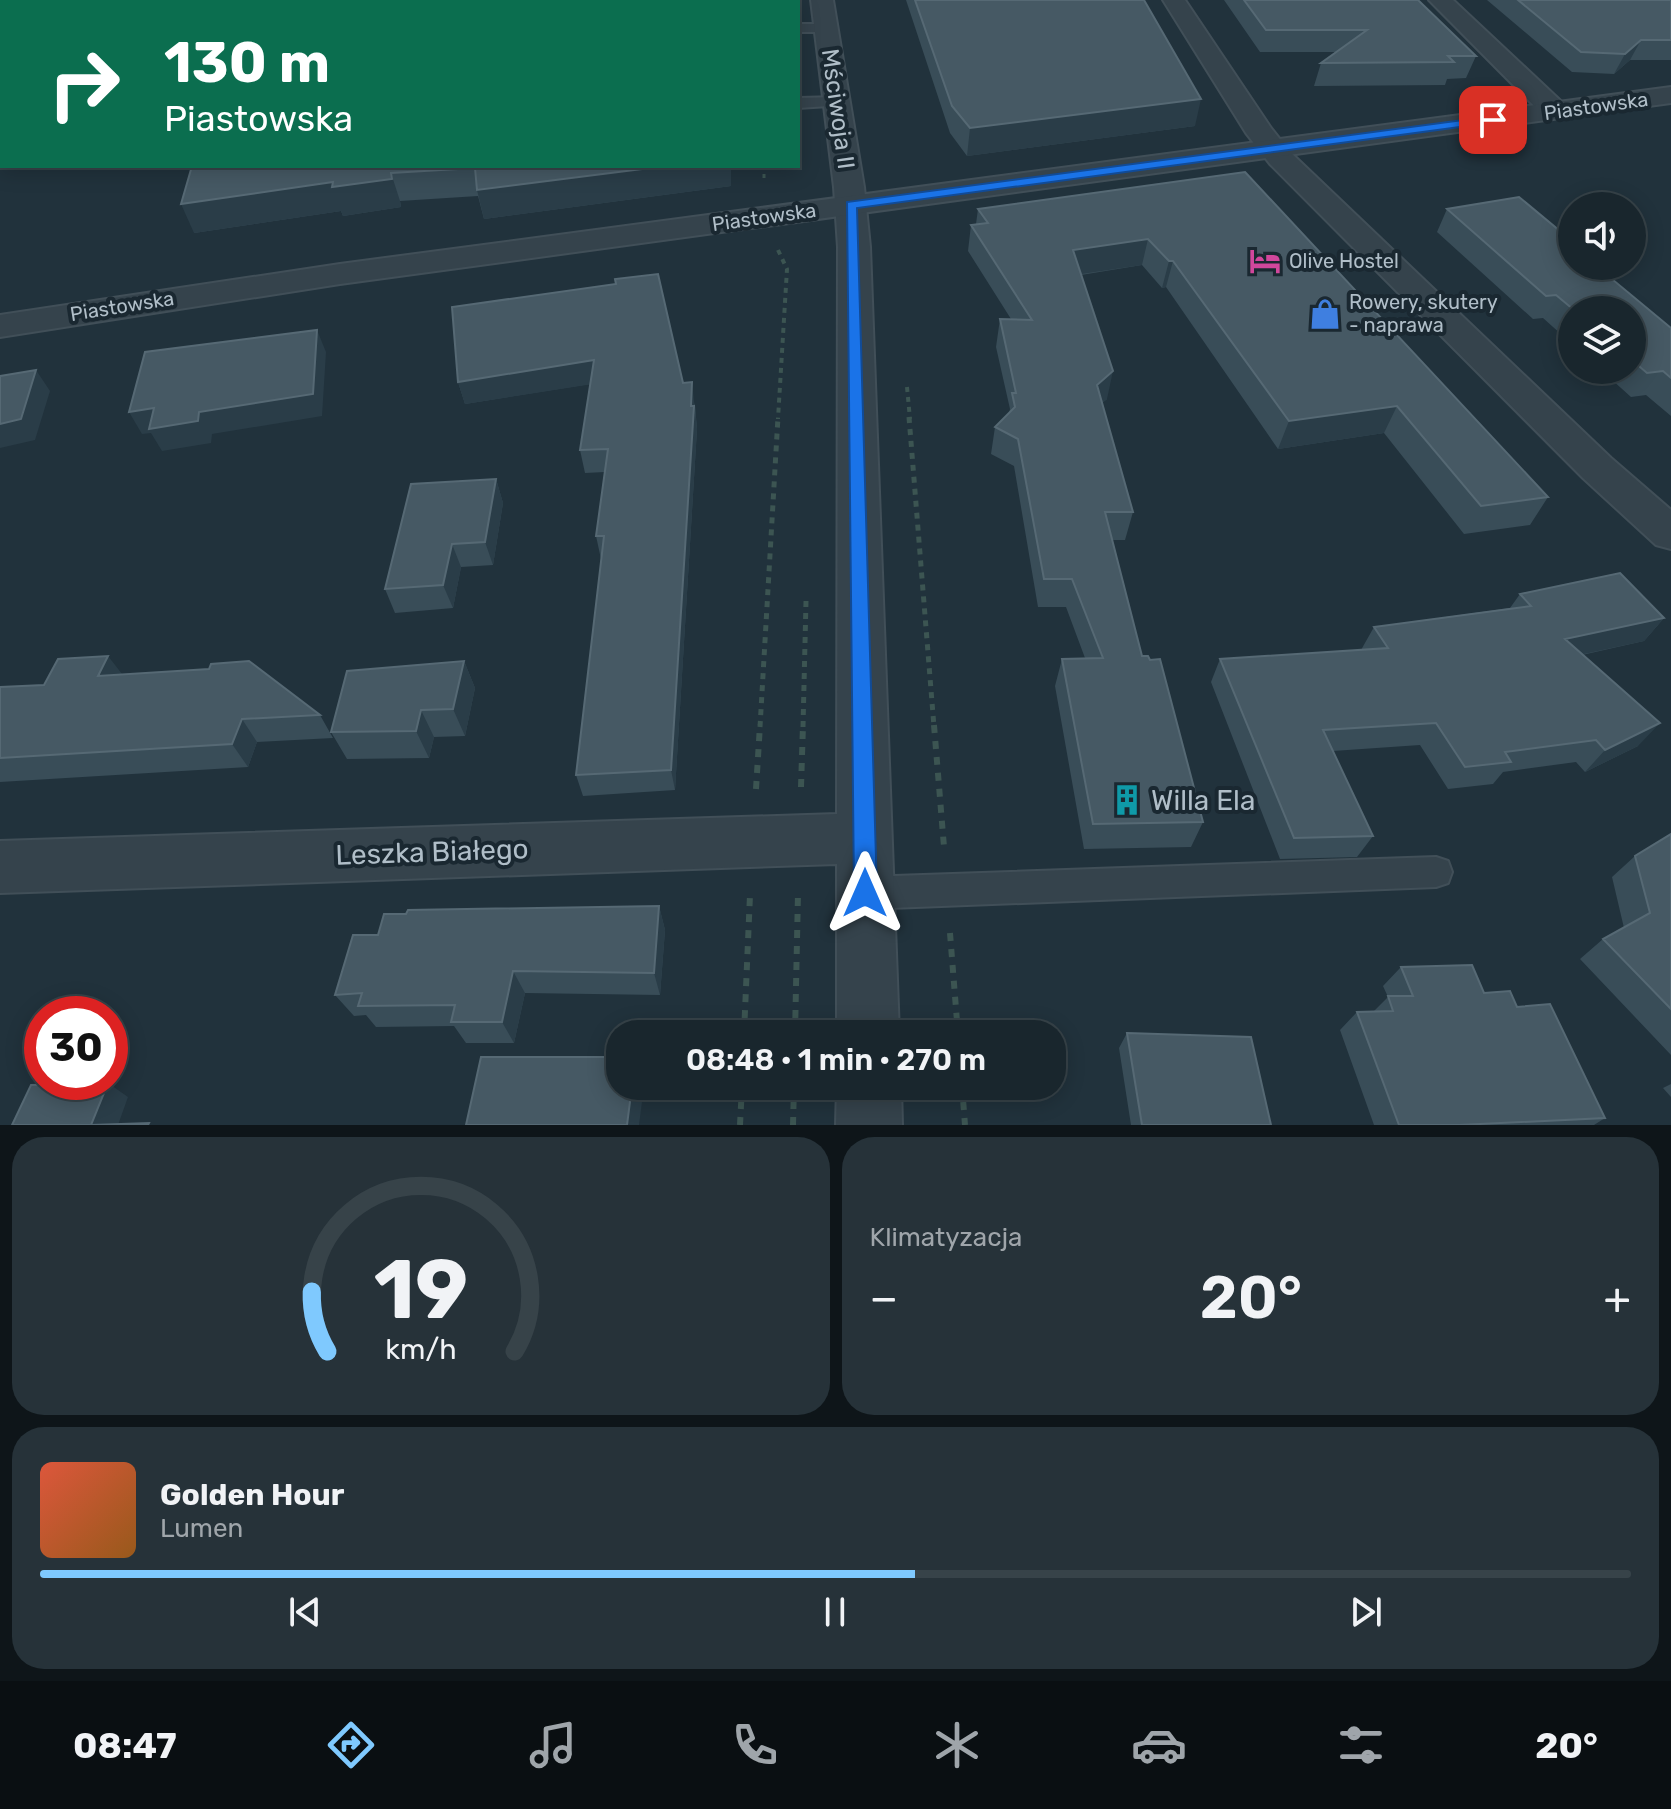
<!DOCTYPE html>
<html lang="pl">
<head>
<meta charset="utf-8">
<style>
	body { margin:0; font-family:Rubik,sans-serif; background:#263239; color:#f1f3f6; height:100vh; display:flex; flex-direction:column; font-size:30px; white-space:nowrap }
	* { box-sizing:border-box; margin:0 }
	p { font-size:26px; color:#9fa5aa }
	.icon { flex:none; width:44px; height:44px; fill:none; stroke:currentColor; stroke-width:2; stroke-linecap:round; stroke-linejoin:round }
	.map { position:relative; height:1125px; overflow:hidden }
	.details { display:flex; flex-direction:column; gap:12px; padding:12px; background:#0e1519; flex:1 }
	.details>* { flex:none }
	.hud { position:absolute; left:0px; top:0px; width:800px; height:168px; box-shadow:0 4px 20px #0003,0 0 0 2px #374349; background:#0b6e4f; color:#fff; overflow:hidden }
	.controls { position:absolute; left:1558px; top:192px; display:grid; gap:16px }
	.controls a { display:grid; place-items:center; width:88px; height:88px; border-radius:50%; background:#19262d; box-shadow:0 4px 20px #0003,0 0 0 2px #374349; font-size:40px }
	.speed { position:absolute; left:24px; top:996px; display:flex; gap:16px; font-size:40px; font-weight:700; text-align:center }
	.speed>* { display:grid; place-content:center; width:104px; height:104px; border-radius:50%; background:#19262d; box-shadow:0 4px 20px #0003,0 0 0 2px #374349; line-height:1 }
	.speed .limit { border:12px solid #d22; background:#fff; color:#111 }
	.pin { position:absolute; display:grid; place-items:center; width:68px; height:68px; color:#fff; margin:-34px; border-radius:16px; box-shadow:0 4px 12px #0006 }
	.me { position:absolute; width:88px; margin:-44px; rotate:0deg; stroke-linejoin:round; filter:drop-shadow(0 0 6px #0008) }
	.turn { display:flex; align-items:center; gap:28px; height:168px; padding:0 32px; font-size:36px }
	.turn .icon { width:104px; height:104px; stroke-width:2.5 }
	.turn b { display:block; font-size:56px; line-height:68px }
	.big { font-size:60px; font-weight:600; line-height:1.1 }
	.details .card { flex:1; display:flex; flex-direction:column; justify-content:center; gap:12px; min-width:0; padding:0 28px; border-radius:32px; background:#263239 }
	.details .dial { align-items:center; gap:0 }
	.dial svg { height:208px; overflow:visible; fill:none; stroke:#374349; stroke-width:7; stroke-linecap:round; text-anchor:middle }
	.dial text { fill:#f1f3f6; stroke:none }
	.song { display:flex; align-items:center; gap:24px }
	.cover { width:96px; height:96px; border-radius:12px; background:linear-gradient(135deg,hsl(10 70% 55%),hsl(30 70% 35%)) }
	.played { height:8px; border-radius:4px; background:linear-gradient(90deg,#7fc9fe 55%,#374349 55%) }
	.keys { display:flex; justify-content:space-around; direction:ltr }
	.heat { display:flex; justify-content:space-between; align-items:center; font-size:44px; direction:ltr }
	.details .tiles { flex:1; display:grid; gap:12px; grid-template-columns:1fr 1fr }
	.card:last-child { grid-column:span 2 }
	.trip { position:absolute; left:606px; top:1020px; width:460px; height:80px; border-radius:32px; background:#19262d; box-shadow:0 4px 20px #0003,0 0 0 2px #374349; font-weight:600; line-height:80px; text-align:center }
	.tab-bar { display:flex; height:128px; justify-content:space-around; align-items:center; background:#0a0f12; color:#9fa5aa }
	.tab-bar .icon { width:56px; height:56px }
	.tab-bar .active { color:#7fc9fe }
	.tab-bar b { font-size:36px; color:#f1f3f6 }
	.map>svg:first-child { display:block }
</style>
</head>
<body>
<div class="map">
<svg width="1671" height="1125" viewBox="0 0 1671 1125">
	<rect width="100%" height="100%" fill="#21323c"/>
	<g fill="none" stroke-linecap="round" stroke-linejoin="round">
		<defs>
			<path id="service" d="M798,24H826L833,28L826,32H798Z
				M838,97L844,99V105L798,108V98Z
				M1436,857L1448,861L1452,872L1448,883L1436,887L865,909L853,904L848,893L853,882L865,877Z"/>
			<path id="minor" d="M811,0H833L864,187L870,247L899,1034H837V864L0,893V841L837,814L838,247L834,187Z
				M1163,0H1185L1271,128L1290,152L1611,458L1671,510V549L1656,545L1583,478L1270,164L1246,133Z
				M1429,0H1453L1566,106L1570,112L1566,118H1546Z
				M837,1086H901L902,1125H836Z"/>
			<path id="tertiary" d="M1671,87V103L340,284L0,337V315L340,264Z"/>
		</defs>
		<use href="#service" stroke="#414f58" stroke-width="4"/>
		<use href="#minor" stroke="#414f58" stroke-width="4"/>
		<use href="#tertiary" stroke="#414f58" stroke-width="4"/>
		<path stroke="#3c5552" stroke-width="3" stroke-dasharray="4 4" stroke-linecap="butt" d="M764,166V180"/>
		<path stroke="#3c5552" stroke-width="4" stroke-dasharray="5 5" stroke-linecap="butt" d="M778,250L787,269L778,419
			M907,387L910,419"/>
		<path stroke="#3c5552" stroke-width="5" stroke-dasharray="6 6" stroke-linecap="butt" d="M909,417L934,727
			M760,727L778,417
			M803,727L806,601"/>
		<path stroke="#3c5552" stroke-width="6" stroke-dasharray="8 8" stroke-linecap="butt" d="M934,725L944,847
			M801,787L803,725
			M756,789L760,725
			M950,933L958,1034
			M744,1034L750,895
			M795,1034L798,893
			M962,1086L965,1125
			M740,1125L742,1086
			M793,1125L794,1086"/>
		<use href="#service" fill="#35434c" fill-rule="evenodd"/>
		<use href="#minor" fill="#35434c" fill-rule="evenodd"/>
		<use href="#tertiary" fill="#35434c" fill-rule="evenodd"/>
	</g>
	<path fill="#394d58" d="M0,0L2,2V102H0Z
		M906,0H1144L1195,126L967,156L950,133Z
		M1224,0H1418L1476,56L1466,78L1447,79L1445,85L1314,86L1321,63L1337,52H1260Z
		M1487,0H1671V60H1630L1614,74L1572,72Z
		M192,166H731V186L484,219L478,196L400,201L401,207L343,216L341,211L194,233Z
		M1245,172L1548,497L1530,525L1464,534L1384,433L1278,449L1166,287L1162,288L1142,265L1081,275L1107,399L1102,403L1133,512L1125,540H1112L1142,656L1203,822L1191,847L1084,849L1055,686L1062,659L1085,658L1066,607H1038L1014,466L991,454L995,427L1009,413L1010,409L996,347L1000,319H1011L968,251L971,225L976,224L978,209Z
		M1447,209L1607,269L1605,273L1671,328V416L1646,395L1631,397L1601,370H1632V310H1572V344L1543,318L1533,319L1437,232Z
		M458,382L683,383L695,405L697,429L675,790L583,796L576,775L601,559L596,536L605,472L585,473L580,450L590,384L465,404Z
		M496,479L503,503L493,565L461,567L453,608L395,613L385,589Z
		M1520,594L1664,618L1644,641L1582,655L1638,746L1585,772L1576,762L1503,772L1493,784L1448,789L1420,745L1333,751L1373,836L1357,857L1280,859L1211,682L1220,659L1361,650L1374,627L1510,608Z
		M464,661L475,688L465,736L434,737L429,758L347,759L331,732Z
		M122,674L320,715L333,738L257,742L248,767L0,782V687L44,685Z
		M1671,834V1055L1580,959L1603,939L1624,928L1612,877L1635,856Z
		M659,906L665,930L660,995L525,993L514,1043H466L454,1026L376,1027L366,1015L354,1016L335,995L378,935Z
		M1401,967L1484,993L1517,1007L1605,1118L1594,1125H1374L1340,1030L1357,1012L1374,1011L1388,997L1383,986Z
		M1127,1033L1271,1125H1131L1119,1048Z
		M1671,1084V1097L1663,1088Z"/>
	<path fill="#2a3d48" d="M1641,40L1630,60L1614,74L1625,54Z
		M1201,99L1195,126L967,156L970,128Z
		M666,166H731V186L484,219L477,190Z
		M391,173L400,201L401,207L343,216L341,211L194,233L181,204Z
		M1148,239L1142,265L1068,276L1073,250Z
		M1169,261H1173L1166,287L1162,288Z
		M317,330L326,352L322,416L212,434L211,443L162,451L151,433L142,434L129,412L154,408L199,412Z
		M594,360L599,383L465,404L458,382Z
		M36,370L50,391L35,440L0,448V424Z
		M1113,371L1107,399L1091,412L1097,385Z
		M692,382L697,429L675,790L671,770Z
		M1397,406L1384,433L1278,449L1289,421Z
		M496,479L503,503L493,565L485,542Z
		M452,544L461,567L453,608L443,585Z
		M1664,618L1644,641L1547,662L1565,639Z
		M108,656L126,679L98,676Z
		M464,661L475,688L465,736L453,709Z
		M421,710L434,737L429,758L416,731Z
		M242,719L257,742L248,767L232,744Z
		M1660,723L1638,746L1585,772L1605,750Z
		M659,906L665,930L660,995L654,973Z
		M513,971L525,993L514,1043L502,1022Z
		M108,1083L128,1097L118,1125H91Z
		M632,1086H644L639,1125H627Z"/>
	<path fill="#465964" stroke="#566974" stroke-width="2" d="M0,0H379L378,1L424,0H726V2H2V75H0Z
		M915,0H1144L1201,99L970,128L952,106Z
		M1244,0H1418L1476,56H1448L1454,62L1321,63L1367,30H1266Z
		M1518,0H1671V40H1641L1625,54L1581,52Z
		M192,166H666L477,190L475,168L391,173L392,179L332,187L333,182L181,204Z
		M1245,172L1548,497L1481,506L1397,406L1289,421L1173,261H1169L1148,239L1073,250L1113,371L1097,385L1133,512H1105L1142,656H1148L1150,660L1160,659L1203,822L1093,824L1062,659L1103,658L1072,579H1044L1018,439L995,427L1015,407L1012,393H1016L1000,319L1032,320L971,225L988,223L978,209Z
		M1519,197L1572,241V266H1603L1607,269L1601,270L1671,328V378L1663,371L1647,373L1632,360V310H1574L1556,295L1546,296L1447,209Z
		M658,274L683,383L692,382L691,406H694L671,770L576,775L604,536H596L608,449L580,450L594,360L458,382L452,307L616,284L615,279Z
		M317,330L313,394L199,412L198,421L149,429L154,408L129,412L145,352Z
		M36,370L21,419L0,424V376Z
		M496,479L485,542L452,544L443,585L385,589L411,484Z
		M1620,573L1664,618L1565,639L1660,723L1605,750L1596,740L1505,752L1511,762L1465,767L1436,723L1323,730L1373,836L1294,838L1220,659L1388,648L1374,627L1531,606L1520,594Z
		M108,656L98,676L209,669L211,664L249,661L320,715L242,719L232,744L0,758V687L44,685L58,659Z
		M464,661L453,709L421,710L416,731L331,732L347,671Z
		M1671,834V1009L1603,939L1650,913L1635,856Z
		M659,906L654,973L513,971L502,1022H451L455,1005L358,1006L362,993L335,995L353,935H378L384,914H406L408,910Z
		M1472,965L1484,993L1510,991L1517,1007L1550,1004L1605,1118L1459,1125H1399L1357,1012L1393,1011L1388,996H1413L1401,967Z
		M1127,1033L1251,1037L1271,1125H1142Z
		M481,1057H620V1086H632L627,1125H466Z
		M108,1083L91,1125L149,1123L148,1125H12L31,1085Z"/>
	<path fill="#1a73e8" stroke="#114b97" stroke-width="2" d="M1493,116L1499,120L1497,122L857,208L877,893L873,901L865,904L857,901L854,893L847,202Z"/>
	<defs>
		<symbol id="hotel-bare" viewBox="-9 -9 18 18"><path d="M-6-4.5h1.5V1H6V5H4.5V3h-9V5H-6ZM-4 0a1.8 1.8 0 1 1 3.6 0ZM.5 0V-2.5h3Q6-2.5 6 0Z" fill="#d1479c" stroke="#1a2831" stroke-width="2.5" paint-order="stroke"/></symbol>
		<symbol id="shop-bare" viewBox="-9 -9 18 18"><path d="M-5-2.5h2.3a2.7 3.5 0 0 1 5.4 0H5L5.5 6h-11ZM-1.5-2.5h3a1.5 2.3 0 0 0-3 0Z" fill="#3f7fe0" stroke="#1a2831" stroke-width="2.5" paint-order="stroke"/></symbol>
		<symbol id="building-bare" viewBox="-9 -9 18 18"><path d="M-4-6H4V6H1V3H-1V6H-4ZM-2.5-4.3h1.7v1.8h-1.7ZM.8-4.3h1.7v1.8H.8ZM-2.5-1h1.7V.8h-1.7ZM.8-1h1.7V.8H.8Z" fill="#0f9aa8" stroke="#1a2831" stroke-width="2.5" paint-order="stroke"/></symbol>
	</defs>
	<g fill-rule="evenodd">
		<use href="#hotel-bare" x="1243" y="239" width="44" height="44"/>
		<use href="#shop-bare" x="1303" y="292" width="44" height="44"/>
		<use href="#building-bare" x="1105" y="778" width="44" height="44"/>
	</g>
	<g text-anchor="middle" dominant-baseline="central" stroke-width="8" stroke-linejoin="round" paint-order="stroke">
		<g font-size="20" fill="#b0bec8" stroke="#1a2831">
			<text transform="translate(1596 106) rotate(-8)">Piastowska</text>
			<text transform="translate(764 217) rotate(-8)">Piastowska</text>
			<text transform="translate(122 306) rotate(-9)">Piastowska</text>
		</g>
		<g font-size="20" fill="#b0bec8" stroke="#1a2831" text-anchor="start">
			<text x="1289" y="261">Olive Hostel</text>
			<text x="1349" y="302">Rowery, skutery<tspan x="1349" dy="23">- naprawa</tspan></text>
		</g>
		<g font-size="24" fill="#b0bec8" stroke="#1a2831">
			<text transform="translate(838 109) rotate(82)">Mściwoja II</text>
		</g>
		<g font-size="28" fill="#b0bec8" stroke="#1a2831" text-anchor="start">
			<text x="1151" y="800">Willa Ela</text>
		</g>
		<g font-size="28" fill="#b0bec8" stroke="#1a2831">
			<text transform="translate(432 852) rotate(-2)">Leszka Białego</text>
		</g>
	</g>
</svg>
<div class="controls">
<a><svg class="icon" aria-label="sound" viewBox="0 0 24 24"><path d="M4 9h4l5-4v14l-5-4H4zM17 9q2 3 0 6"/></svg></a>
<a><svg class="icon" aria-label="layers" viewBox="0 0 24 24"><path d="M12 4l9 5-9 5-9-5zM3 14l9 5 9-5"/></svg></a>
</div>
<div class="speed"><div class="limit">30</div></div>
<div class="pin" style="left:1493px;top:120px;background:#d93025"><svg class="icon" aria-label="arrive" viewBox="0 0 24 24"><path d="M6 21V4h12l-3 4 3 4H6"/></svg></div>
<svg class="me" style="left:865px;top:893px" viewBox="-20 -20 40 40"><path d="M0-17L14 15 0 8-14 15z" fill="#1a73e8" stroke="#fff" stroke-width="4"/></svg>
<div class="trip">08:48 · 1 min · 270 m</div>
<div class="hud">
<div class="turn"><svg class="icon" aria-label="right" viewBox="0 0 24 24"><path d="M7 20v-9h11M14 6l5 5-5 5"/></svg><div><b>130 m</b>Piastowska</div></div>
</div>
</div>
<section class="details">
<div class="tiles">
<div class="card dial"><svg viewBox="0 0 100 80">
<path d="M14 69A42 42 0 1 1 86 69"/>
<path d="M14 69A42 42 0 0 1 8 46" stroke="#7fc9fe"/>
<text x="50" y="56" font-size="32" font-weight="700">19</text>
<text x="50" y="72" font-size="11">km/h</text>
</svg></div>
<div class="card"><p>Klimatyzacja</p>
<div class="heat"><a>−</a><b class="big">20°</b><a>+</a></div>
</div>
<div class="card">
<div class="song"><i class="cover"></i><div><b>Golden Hour</b><p>Lumen</p></div></div>
<div class="played"></div>
<div class="keys"><svg class="icon" aria-label="previous" viewBox="0 0 24 24"><path d="M18 5L8 12l10 7zM5 5v14"/></svg><svg class="icon" aria-label="pause" viewBox="0 0 24 24"><path d="M8 5v14M16 5v14"/></svg><svg class="icon" aria-label="next" viewBox="0 0 24 24"><path d="M6 5l10 7-10 7zM19 5v14"/></svg></div>
</div>
</div>
</section>
<nav class="tab-bar">
<b>08:47</b>
<svg class="icon active" aria-label="directions" viewBox="0 0 24 24"><path d="M12 3l9 9-9 9-9-9zM9 14v-3h6M13 9l2 2-2 2"/></svg>
<svg class="icon" aria-label="music" viewBox="0 0 24 24"><path d="M9 18V5l10-2v13"/><circle cx="6" cy="18" r="3"/><circle cx="16" cy="16" r="3"/></svg>
<svg class="icon" aria-label="phone" viewBox="0 0 24 24"><path d="M5 4h4l2 5-3 2q2 4 5 5l2-3 5 2v4C11 20 4 13 5 4z"/></svg>
<svg class="icon" aria-label="climate" viewBox="0 0 24 24"><path d="M12 3v18M4 7l16 10M4 17L20 7"/></svg>
<svg class="icon" aria-label="car" viewBox="0 0 24 24"><path d="M5 17H2v-5l4-1 3-4h7l3 4 3 1v5h-3M9 17h6M6 11h13"/><circle cx="7" cy="17" r="2"/><circle cx="17" cy="17" r="2"/></svg>
<svg class="icon" aria-label="filters" viewBox="0 0 24 24"><path d="M4 7h16M4 17h16"/><circle cx="9" cy="7" r="2"/><circle cx="15" cy="17" r="2"/></svg>
<b>20°</b>
</nav>
</body>
</html>
